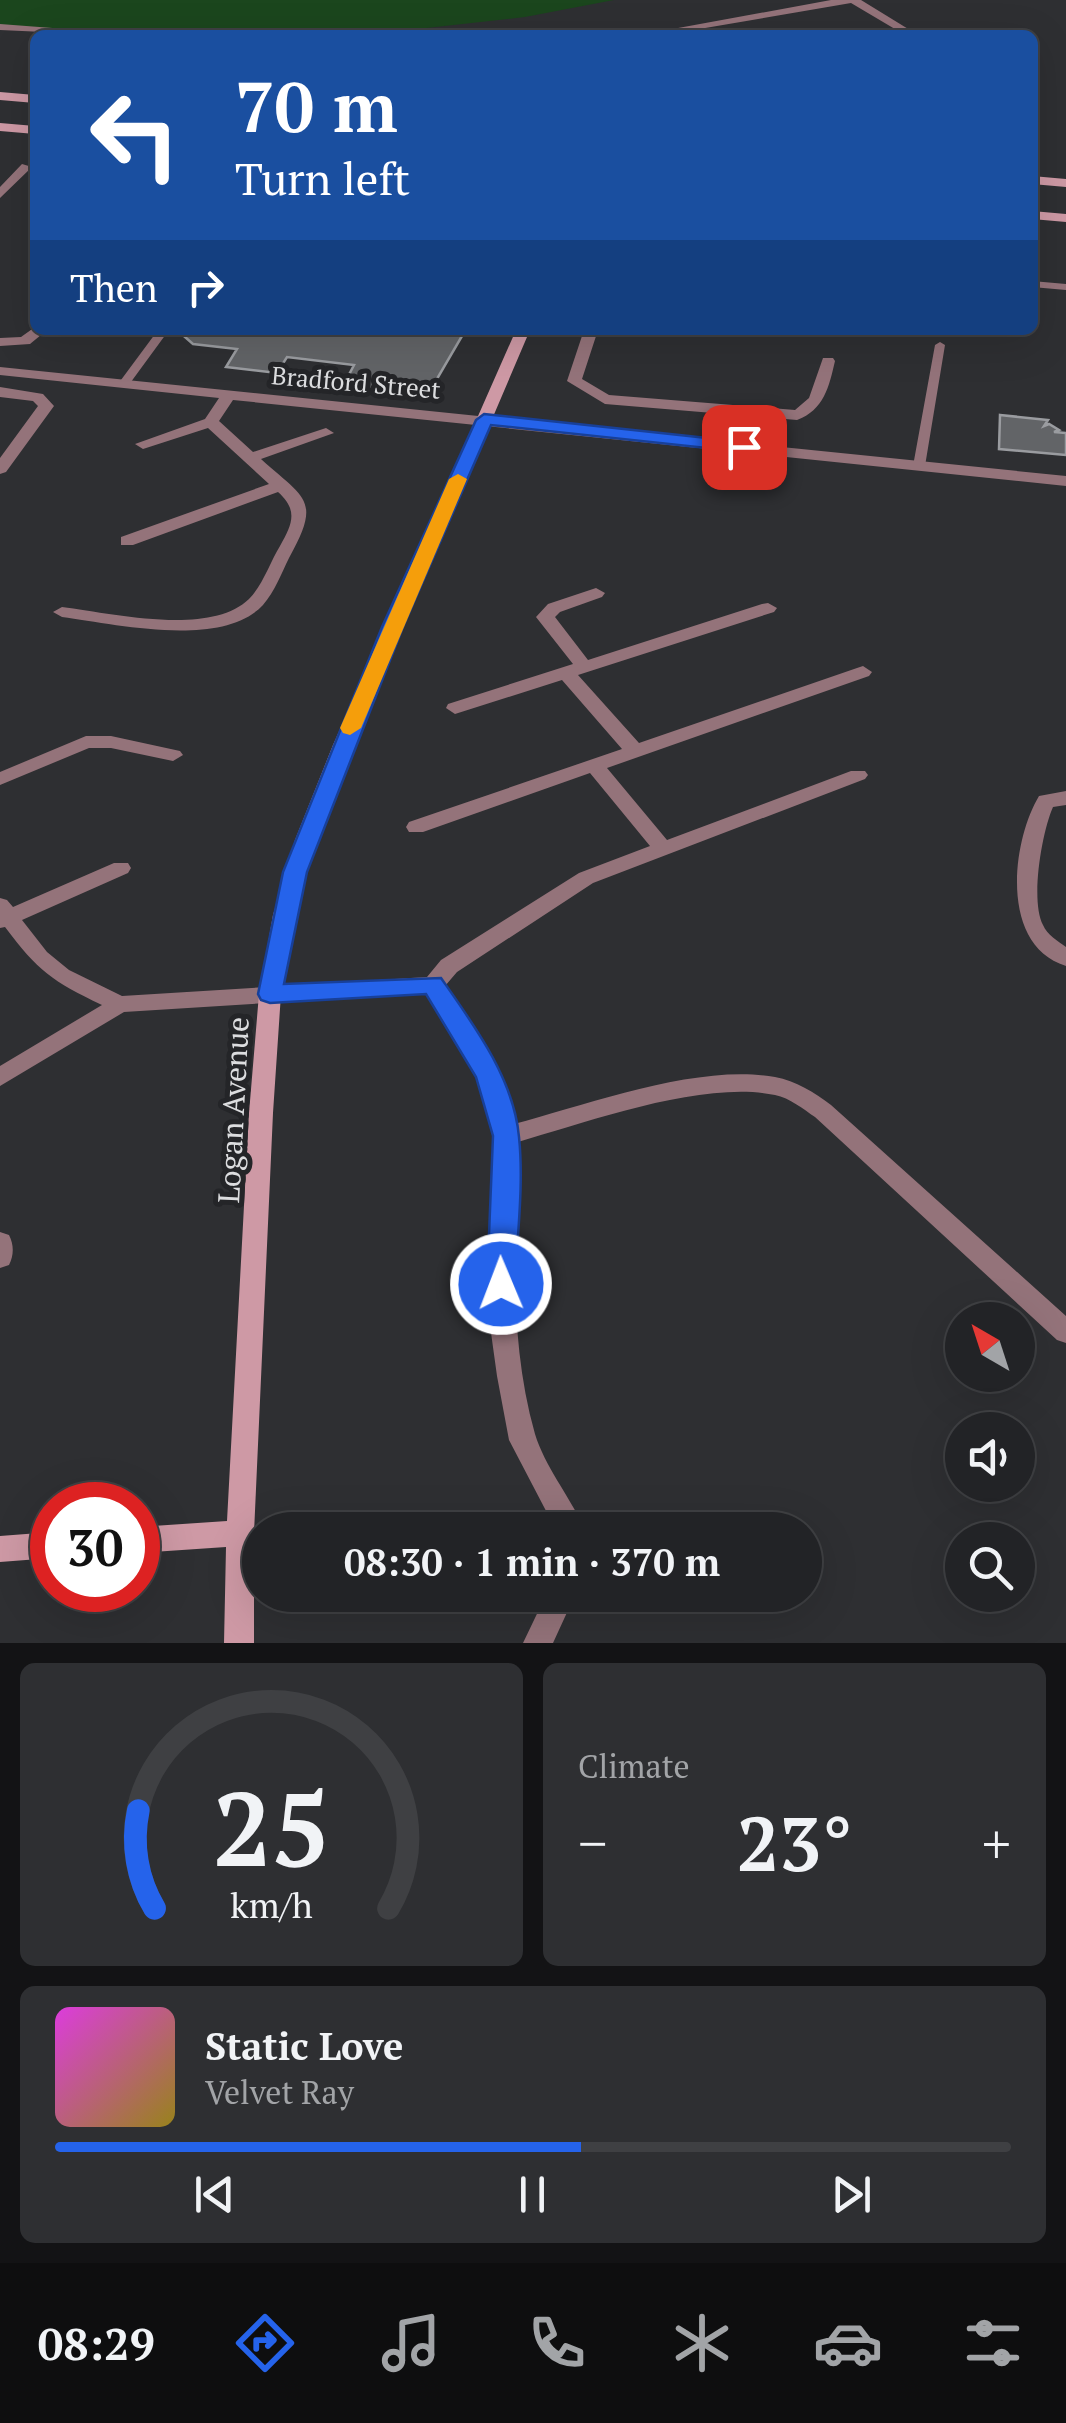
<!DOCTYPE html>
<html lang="en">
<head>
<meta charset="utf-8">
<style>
	body { margin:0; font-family:"PT Serif",serif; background:#2e2f32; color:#f1f3f6; height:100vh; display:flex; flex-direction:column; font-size:38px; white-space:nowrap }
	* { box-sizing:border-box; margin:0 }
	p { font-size:32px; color:#a2a4a7 }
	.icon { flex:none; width:55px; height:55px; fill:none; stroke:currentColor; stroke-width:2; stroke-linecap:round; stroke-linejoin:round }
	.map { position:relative; height:1643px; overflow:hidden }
	.details { display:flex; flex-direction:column; gap:20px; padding:20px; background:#131315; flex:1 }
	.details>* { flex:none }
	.top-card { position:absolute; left:30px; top:30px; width:1008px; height:305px; border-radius:15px; box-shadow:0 10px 40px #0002,0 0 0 2px #3f4043; background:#1a4fa0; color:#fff; overflow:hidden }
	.needle { width:65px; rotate:321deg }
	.controls { position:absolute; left:945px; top:1302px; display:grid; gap:20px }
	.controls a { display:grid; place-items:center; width:90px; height:90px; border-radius:50%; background:#222326; box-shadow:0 10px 40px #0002,0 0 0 2px #3f4043; font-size:50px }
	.speed { position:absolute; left:30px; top:1482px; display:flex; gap:20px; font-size:50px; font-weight:700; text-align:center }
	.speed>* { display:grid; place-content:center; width:130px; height:130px; border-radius:50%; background:#222326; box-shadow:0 10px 40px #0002,0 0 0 2px #3f4043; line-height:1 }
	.speed .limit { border:15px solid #d22; background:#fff; color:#111 }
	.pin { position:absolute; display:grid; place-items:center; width:85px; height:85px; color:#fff; margin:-42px; border-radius:20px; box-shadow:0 5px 15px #0006 }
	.me { position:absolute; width:110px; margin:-55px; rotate:359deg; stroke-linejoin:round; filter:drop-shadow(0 0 8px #0008) }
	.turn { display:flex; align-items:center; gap:35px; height:210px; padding:0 40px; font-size:45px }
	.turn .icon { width:130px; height:130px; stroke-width:2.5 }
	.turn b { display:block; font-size:70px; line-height:85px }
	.then { display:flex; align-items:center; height:95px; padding:0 40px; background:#0003; gap:20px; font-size:38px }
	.big { font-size:75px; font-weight:800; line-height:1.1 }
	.details .card { flex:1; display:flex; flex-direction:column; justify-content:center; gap:15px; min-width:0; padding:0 35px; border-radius:15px; background:#2e2f32 }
	.details .dial { align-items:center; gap:0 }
	.dial svg { height:260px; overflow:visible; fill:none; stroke:#3f4043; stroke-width:7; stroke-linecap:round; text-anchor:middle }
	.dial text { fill:#f1f3f6; stroke:none }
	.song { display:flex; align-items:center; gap:30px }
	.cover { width:120px; height:120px; border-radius:15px; background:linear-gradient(135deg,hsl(300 70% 55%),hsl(50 70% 35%)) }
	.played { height:10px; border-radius:5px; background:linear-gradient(90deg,#2563eb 55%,#3f4043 55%) }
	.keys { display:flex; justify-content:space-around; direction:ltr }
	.heat { display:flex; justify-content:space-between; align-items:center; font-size:55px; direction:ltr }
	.details .tiles { flex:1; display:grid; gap:20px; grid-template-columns:1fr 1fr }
	.card:last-child { grid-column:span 2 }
	.trip { position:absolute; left:242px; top:1512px; width:580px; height:100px; border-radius:50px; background:#222326; box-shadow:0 10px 40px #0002,0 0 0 2px #3f4043; font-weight:800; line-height:100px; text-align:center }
	.dock { display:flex; height:160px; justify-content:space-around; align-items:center; background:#0e0e0f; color:#a2a4a7 }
	.dock .icon { width:70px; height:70px }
	.dock .selected { color:#2563eb }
	.dock b { font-size:45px; color:#f1f3f6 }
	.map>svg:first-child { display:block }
</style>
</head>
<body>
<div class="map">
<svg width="1066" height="1643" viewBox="0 0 1066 1643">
	<rect width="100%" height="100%" fill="#2e2f32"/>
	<path fill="#1b461d" d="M0,0H614L525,17L363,35H105L0,27Z"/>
	<path fill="#626467" stroke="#9a9ca0" stroke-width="2.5" d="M177,330H392L462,336L430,391L408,388L403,395L342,388L354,365L287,357L277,373L226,367L237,349L193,344Z
		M1000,415L1048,420L1044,426L1049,424L1059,430L1054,432L1066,433V455L999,449Z"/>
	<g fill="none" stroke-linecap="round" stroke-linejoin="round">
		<path fill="#94737a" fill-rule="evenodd" d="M1032,281L1066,284V290L1032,287Z
			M158,330H169L128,386H120L118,384Z
			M940,342L945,345L925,466L919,470L913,466L935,345Z"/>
		<path fill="#94737a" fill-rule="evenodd" d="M831,0H861L918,35H905L851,3L664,35H640Z
			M0,24L105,32L110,35L0,30Z
			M22,164L32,167L0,198V187Z
			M35,327V330H47L30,344L0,346V338L21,337Z
			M584,330H598L582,379L609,395L795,410L809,398L823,358H833L835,361C829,387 824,410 797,420L605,404L567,381Z
			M0,367L1066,476V486L233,400L219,421L253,452L326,428L334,433L261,459C305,499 322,499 289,558C281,574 275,591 263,605C222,649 115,624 62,617L53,612L62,607C111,613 210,637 249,599C263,585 270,562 280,546C293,523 298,510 278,492L133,545H121V537L269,484L208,428L143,449L135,444L205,419L219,398L0,375Z
			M0,387L43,394L54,406L6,472L0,474V458L38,406L33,401L0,397Z
			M596,588L605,593L602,597L560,612L555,617L588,660L762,604L768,603L777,608L774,612L578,675L639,743L857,668L863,666L872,672L869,676L607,768L667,840L851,771H865L868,775L865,779L593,883L457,972L445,986L500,1077L514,1124C589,1104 699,1063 775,1077C796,1081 814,1092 831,1105L1066,1316V1343L1057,1340L815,1117C803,1109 790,1098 775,1095C703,1080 588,1122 518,1142C515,1240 508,1338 535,1434C545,1467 571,1498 585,1530H556L509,1440L497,1376L488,1311L494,1136L478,1078L427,993L124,1012L0,1086V1066L102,1005C52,981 38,971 5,927L0,928V898L7,900L13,907L114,863H128L131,868L128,873L22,920L47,952L69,970L122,996L427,977L441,960L579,873L650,846L590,773L423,832H409L406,827L409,822L622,749L562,680L455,714L446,708L448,704L573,664L536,617L548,604Z
			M86,736H111L180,751L183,755L173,761L111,748H89L0,785V772Z
			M1066,791V805L1053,807C1042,832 1030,900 1043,925C1047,935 1058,941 1066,947V966C1000,946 1011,843 1039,796Z
			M0,1232L9,1235C14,1245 14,1255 9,1265L0,1268Z
			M546,1595H575L553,1643H523Z"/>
		<path fill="#ce99a5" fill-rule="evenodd" d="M0,92L35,95V103L0,100Z
			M0,123L35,126V134L0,131Z
			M1032,176L1066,179V187L1032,184Z
			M1032,211L1066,214V222L1032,219Z
			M516,330H530L353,745L315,840L295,915L281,994L273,1113L254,1533V1643H224L226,1547L138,1553V1527L227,1521L249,1113L259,994L273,915L295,840L333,745Z
			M52,1532V1558L0,1562V1536Z"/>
	</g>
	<path fill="#2563eb" stroke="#184099" stroke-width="2.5" d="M484,414L744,442L753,447L744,452L491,425L403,627L307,872L284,984L441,978C474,1025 514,1079 519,1137C524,1185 517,1237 515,1284L511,1293L501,1297L491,1293L487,1284L493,1136L476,1077L426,994L270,1003L261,1000L258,994L283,872L382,627L476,420Z"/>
	<path fill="#f59e0b" d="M458,474L467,479L361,728L350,735L343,733L340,728L449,479Z"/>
	<g text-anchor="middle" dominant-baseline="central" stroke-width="10" stroke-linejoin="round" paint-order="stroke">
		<g font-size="25" fill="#dcdddf" stroke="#242528">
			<text transform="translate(356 382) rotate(5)">Bradford Street</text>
		</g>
		<g font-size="30" fill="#dcdddf" stroke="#242528">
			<text transform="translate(233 1110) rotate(-87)">Logan Avenue</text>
		</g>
	</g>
</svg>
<div class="controls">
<a><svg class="needle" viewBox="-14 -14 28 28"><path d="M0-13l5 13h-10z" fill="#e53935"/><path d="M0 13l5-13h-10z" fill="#a2a4a7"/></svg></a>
<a><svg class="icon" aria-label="sound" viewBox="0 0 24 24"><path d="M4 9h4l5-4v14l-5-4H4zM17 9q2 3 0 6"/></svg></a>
<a><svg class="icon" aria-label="search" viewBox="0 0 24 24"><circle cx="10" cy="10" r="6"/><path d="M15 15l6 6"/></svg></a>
</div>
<div class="speed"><div class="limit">30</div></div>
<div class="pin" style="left:744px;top:447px;background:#d93025"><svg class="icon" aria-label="arrive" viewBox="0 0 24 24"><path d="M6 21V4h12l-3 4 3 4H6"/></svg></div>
<svg class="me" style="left:501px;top:1284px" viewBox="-20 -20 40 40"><circle r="17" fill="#2563eb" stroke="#fff" stroke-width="3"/><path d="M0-11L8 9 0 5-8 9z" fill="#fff"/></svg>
<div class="trip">08:30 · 1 min · 370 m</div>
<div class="top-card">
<div class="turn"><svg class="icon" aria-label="left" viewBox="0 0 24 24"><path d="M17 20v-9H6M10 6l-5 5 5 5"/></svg><div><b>70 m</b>Turn left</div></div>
<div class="then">Then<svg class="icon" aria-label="right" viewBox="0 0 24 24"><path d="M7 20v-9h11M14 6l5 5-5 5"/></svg></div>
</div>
</div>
<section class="details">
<div class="tiles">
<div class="card dial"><svg viewBox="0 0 100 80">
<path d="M14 69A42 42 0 1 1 86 69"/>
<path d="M14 69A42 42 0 0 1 9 39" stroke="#2563eb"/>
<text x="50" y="56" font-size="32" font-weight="700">25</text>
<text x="50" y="72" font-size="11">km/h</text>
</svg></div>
<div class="card"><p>Climate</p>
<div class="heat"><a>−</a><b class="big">23°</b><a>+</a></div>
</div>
<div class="card">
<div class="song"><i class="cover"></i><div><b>Static Love</b><p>Velvet Ray</p></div></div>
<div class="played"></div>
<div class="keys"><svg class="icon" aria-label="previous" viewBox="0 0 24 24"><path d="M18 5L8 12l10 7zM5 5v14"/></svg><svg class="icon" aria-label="pause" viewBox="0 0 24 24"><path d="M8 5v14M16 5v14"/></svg><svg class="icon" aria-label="next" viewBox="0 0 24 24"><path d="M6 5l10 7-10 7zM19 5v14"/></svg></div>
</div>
</div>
</section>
<nav class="dock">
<b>08:29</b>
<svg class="icon selected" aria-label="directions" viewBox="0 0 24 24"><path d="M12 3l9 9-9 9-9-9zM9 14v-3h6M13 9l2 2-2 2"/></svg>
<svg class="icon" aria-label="music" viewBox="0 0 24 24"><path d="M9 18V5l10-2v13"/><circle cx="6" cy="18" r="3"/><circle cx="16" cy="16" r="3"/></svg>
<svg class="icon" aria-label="phone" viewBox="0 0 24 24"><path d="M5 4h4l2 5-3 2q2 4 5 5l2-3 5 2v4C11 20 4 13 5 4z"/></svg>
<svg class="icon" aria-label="climate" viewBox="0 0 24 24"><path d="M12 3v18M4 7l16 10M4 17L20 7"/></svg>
<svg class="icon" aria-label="car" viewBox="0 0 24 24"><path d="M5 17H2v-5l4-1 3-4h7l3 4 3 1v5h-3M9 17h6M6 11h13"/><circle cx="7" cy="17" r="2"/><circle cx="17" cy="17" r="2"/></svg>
<svg class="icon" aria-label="filters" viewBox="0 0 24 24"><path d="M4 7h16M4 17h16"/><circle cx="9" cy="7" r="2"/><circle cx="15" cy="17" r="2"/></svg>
</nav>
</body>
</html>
